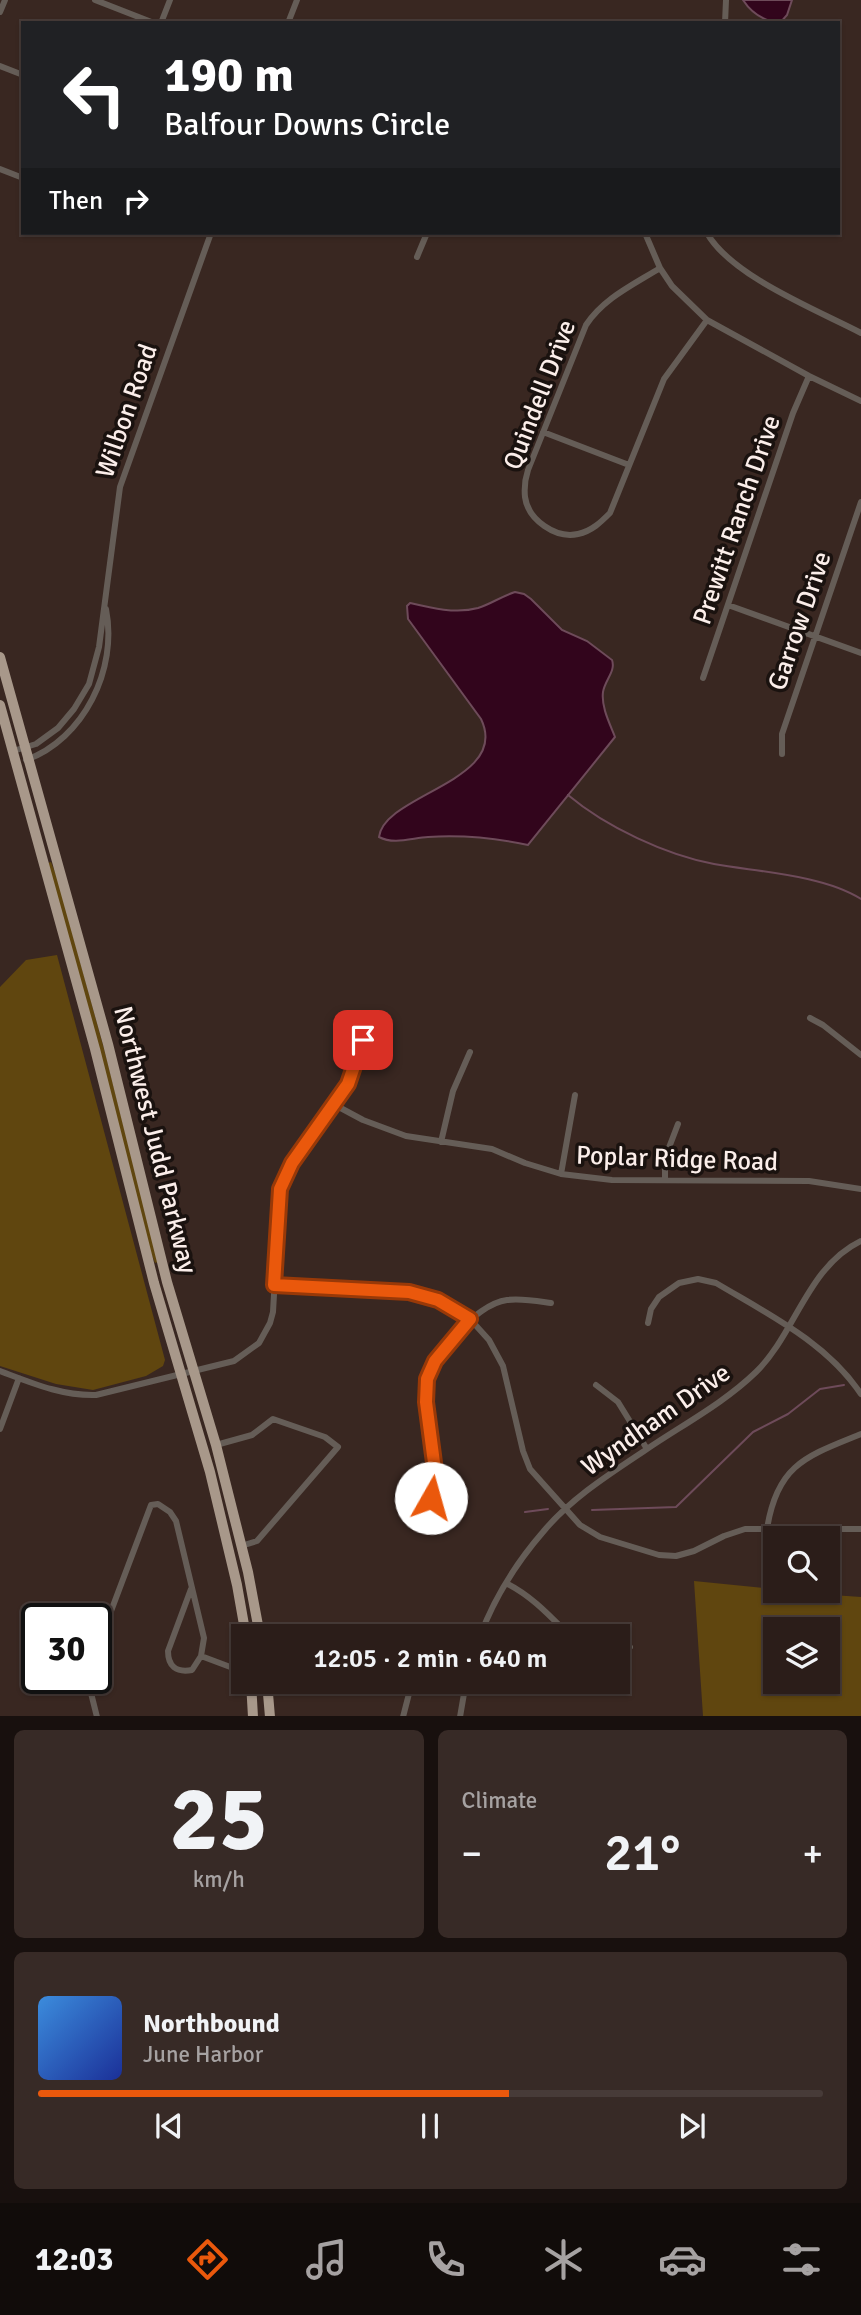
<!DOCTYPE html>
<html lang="en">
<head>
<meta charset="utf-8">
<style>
	body { margin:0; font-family:Signika,sans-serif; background:#372a26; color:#f1f3f6; height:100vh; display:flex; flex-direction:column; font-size:26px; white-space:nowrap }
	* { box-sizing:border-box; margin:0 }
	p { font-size:23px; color:#a6a2a2 }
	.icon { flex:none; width:38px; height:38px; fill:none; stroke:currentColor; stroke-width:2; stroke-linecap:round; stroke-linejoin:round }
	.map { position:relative; height:1716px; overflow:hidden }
	.panel { display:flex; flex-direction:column; gap:14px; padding:14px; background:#18100e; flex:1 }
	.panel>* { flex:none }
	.guide { position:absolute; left:21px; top:21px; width:819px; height:214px; border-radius:0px; box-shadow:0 2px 5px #0004,0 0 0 2px #473b38; background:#202124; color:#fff; overflow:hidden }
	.tools { position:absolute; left:763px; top:1526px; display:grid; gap:14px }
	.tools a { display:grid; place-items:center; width:77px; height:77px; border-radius:0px; background:#2b1d19; box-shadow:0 2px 5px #0004,0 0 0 2px #473b38; font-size:35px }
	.speed { position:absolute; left:21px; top:1603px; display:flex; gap:14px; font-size:35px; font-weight:700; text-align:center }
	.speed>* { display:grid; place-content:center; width:91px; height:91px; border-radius:50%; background:#2b1d19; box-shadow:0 2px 5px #0004,0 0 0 2px #473b38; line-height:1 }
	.speed .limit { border:4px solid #111; border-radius:10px; background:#fff; color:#111 }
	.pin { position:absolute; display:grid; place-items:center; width:60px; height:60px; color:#fff; margin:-30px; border-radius:14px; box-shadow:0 4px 10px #0006 }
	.me { position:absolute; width:77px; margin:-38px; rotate:7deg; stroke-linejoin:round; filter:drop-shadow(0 0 5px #0008) }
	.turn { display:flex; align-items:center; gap:24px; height:147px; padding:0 28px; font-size:32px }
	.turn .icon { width:91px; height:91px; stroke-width:2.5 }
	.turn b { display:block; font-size:49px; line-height:60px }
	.then { display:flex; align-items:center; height:66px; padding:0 28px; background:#0003; gap:14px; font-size:26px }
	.big { font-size:52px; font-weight:600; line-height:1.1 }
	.panel .card { flex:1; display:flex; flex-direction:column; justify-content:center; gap:10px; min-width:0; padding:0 24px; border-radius:10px; background:#372a26 }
	.panel .dial { align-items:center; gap:0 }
	.dial b { font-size:91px; line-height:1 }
	.song { display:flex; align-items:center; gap:21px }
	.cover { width:84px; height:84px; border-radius:10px; background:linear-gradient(135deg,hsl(210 70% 55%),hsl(230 70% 35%)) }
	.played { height:7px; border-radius:4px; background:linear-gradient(90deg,#ea580c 60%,#473b38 60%) }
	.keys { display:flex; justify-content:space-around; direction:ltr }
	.heat { display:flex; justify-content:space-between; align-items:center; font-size:38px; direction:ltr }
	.panel .tiles { flex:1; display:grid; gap:14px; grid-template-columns:1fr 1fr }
	.card:last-child { grid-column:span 2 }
	.trip { position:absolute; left:231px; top:1624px; width:399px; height:70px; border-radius:0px; background:#2b1d19; box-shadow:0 2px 5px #0004,0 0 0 2px #473b38; font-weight:600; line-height:70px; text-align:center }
	.menu { display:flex; height:112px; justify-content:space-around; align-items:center; background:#110c0a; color:#a6a2a2 }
	.menu .icon { width:49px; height:49px }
	.menu .active { color:#ea580c }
	.menu b { font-size:32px; color:#f1f3f6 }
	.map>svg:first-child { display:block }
</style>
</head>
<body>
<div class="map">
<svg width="861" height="1717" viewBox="0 0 861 1717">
	<rect width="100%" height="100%" fill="#392721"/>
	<path fill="#60460f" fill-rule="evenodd" d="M51,862L58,880L107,1060L158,1262L155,1263L149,1248L48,863Z
		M57,955L165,1360L163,1366L146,1376L93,1390L56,1384L0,1366V987L26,960Z
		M694,1581L775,1589V1591L861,1597V1716H703ZM828,1629V1682H775V1629Z"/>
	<path fill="#32051c" stroke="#6e4b5a" stroke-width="2" d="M743,0H792L787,15L780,23C764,21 752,14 743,0Z
		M515,592L524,594L531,599L562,630L587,641L612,660C616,671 605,680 603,692C601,707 610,724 615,737L528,845C496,838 461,835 428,837C412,838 394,845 379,837C384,794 511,781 481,719L408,619L407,606L410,603C431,608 456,614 478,608C491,604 502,596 515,592Z"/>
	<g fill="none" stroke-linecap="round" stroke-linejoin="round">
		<path stroke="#6e4b5a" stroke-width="2" d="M568,795C606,827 666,855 714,864C759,872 823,875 861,899
			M592,1510L676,1507L753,1432L788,1414L820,1389L844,1385
			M525,1512L548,1509"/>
		<path stroke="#655d57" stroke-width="6" d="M95,0L154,23
			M0,12L5,0
			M161,23L170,0
			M288,23L297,0
			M725,23L726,0
			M0,66L23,75
			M0,169L23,178
			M645,233L660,268L672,286L707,320L809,376L861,401
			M707,233C731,276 817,310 861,333
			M417,257L427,233
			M660,268C633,285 604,298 586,325L528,470C525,479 524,487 525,497C528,520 556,539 578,534C592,531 601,522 610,513L664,379L707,320
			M543,432L629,465
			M728,605L861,653
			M703,678L793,413L809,376
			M13,751L36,744L58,728L74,709L89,684L99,647L120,487L211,233
			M782,754V734L861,502
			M26,760C84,739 118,669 106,609
			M810,1018L823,1025L861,1055
			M335,1105L363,1120L406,1136L492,1149L525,1163L561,1174L612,1180L809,1181L861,1189
			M441,1142L453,1091L470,1052
			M561,1174L575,1095
			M665,1180V1158L678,1124
			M274,1285L409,1292L438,1300L470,1319L489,1340L503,1366L523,1451L530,1469L580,1525L600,1537L659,1555L676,1556L694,1551L724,1536L745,1529H861
			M648,1323L651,1309L659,1297L679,1283L698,1279L716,1283C768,1314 826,1342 861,1394
			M0,1371C32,1383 62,1396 96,1395L234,1361L259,1343L270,1323L273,1312L280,1189L292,1163L348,1084L372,1014
			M596,1385L618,1402L647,1449
			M0,1429L19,1378
			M216,1445L252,1435L273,1419L325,1437L338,1447L257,1541L241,1546
			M431,1498L436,1478L425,1389C430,1358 475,1304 507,1300C521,1298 537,1301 551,1303
			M767,1529C777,1464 807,1456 861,1434
			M506,1583C532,1596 550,1616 570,1636
			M191,1589L168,1651C168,1666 176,1673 192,1670L201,1656
			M480,1636C494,1599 517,1562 543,1532C571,1498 611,1473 647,1449C684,1424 724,1403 756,1372C796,1333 807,1267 861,1241
			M96,1651L151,1505L158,1504L170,1512L176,1521L204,1638L201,1656L233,1668L243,1667
			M618,1652L630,1647
			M91,1678V1693L97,1717
			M403,1717L412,1682
			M460,1717L466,1682"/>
		<path stroke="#a8988a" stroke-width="10" d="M0,657L108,1044L167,1282L216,1445L248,1572L260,1636
			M0,705L95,1049L154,1283L210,1472L237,1585L246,1636
			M251,1682L253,1717
			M267,1682L270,1717"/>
	</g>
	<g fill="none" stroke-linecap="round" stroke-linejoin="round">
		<defs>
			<path id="route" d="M363,1040L348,1084L292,1163L280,1189L274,1285L409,1292L438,1300L470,1319L435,1361L427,1379L426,1402L436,1478L431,1498"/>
		</defs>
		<use href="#route" stroke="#983908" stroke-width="18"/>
		<use href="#route" stroke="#ea580c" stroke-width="12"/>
	</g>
	<g text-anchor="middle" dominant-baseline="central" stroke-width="7" stroke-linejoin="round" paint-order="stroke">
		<g font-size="26" fill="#fbeeea" stroke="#1a120f">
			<text transform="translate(540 395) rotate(-69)">Quindell Drive</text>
			<text transform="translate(127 411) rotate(-71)">Wilbon Road</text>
			<text transform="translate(737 520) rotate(-71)">Prewitt Ranch Drive</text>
			<text transform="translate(800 621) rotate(-71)">Garrow Drive</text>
			<text transform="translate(155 1140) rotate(76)">Northwest Judd Parkway</text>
			<text transform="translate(677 1159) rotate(2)">Poplar Ridge Road</text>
			<text transform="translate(656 1420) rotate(-35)">Wyndham Drive</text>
		</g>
	</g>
</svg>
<div class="tools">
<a><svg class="icon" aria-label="search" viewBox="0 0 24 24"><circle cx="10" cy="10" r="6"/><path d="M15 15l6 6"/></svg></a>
<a><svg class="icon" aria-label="layers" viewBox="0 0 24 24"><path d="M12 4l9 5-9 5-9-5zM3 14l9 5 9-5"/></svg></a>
</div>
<div class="speed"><div class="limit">30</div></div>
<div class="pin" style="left:363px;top:1040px;background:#d93025"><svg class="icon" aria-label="arrive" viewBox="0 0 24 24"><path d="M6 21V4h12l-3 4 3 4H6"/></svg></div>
<svg class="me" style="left:431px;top:1498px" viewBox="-20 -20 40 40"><circle r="19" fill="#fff"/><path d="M0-13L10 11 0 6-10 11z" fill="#ea580c"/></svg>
<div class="trip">12:05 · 2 min · 640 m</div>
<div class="guide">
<div class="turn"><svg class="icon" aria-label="left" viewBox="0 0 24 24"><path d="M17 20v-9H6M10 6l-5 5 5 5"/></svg><div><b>190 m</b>Balfour Downs Circle</div></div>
<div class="then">Then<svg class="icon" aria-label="right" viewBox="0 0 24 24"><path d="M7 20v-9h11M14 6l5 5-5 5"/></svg></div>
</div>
</div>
<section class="panel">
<div class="tiles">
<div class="card dial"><b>25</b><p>km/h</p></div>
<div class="card"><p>Climate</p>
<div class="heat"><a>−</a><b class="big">21°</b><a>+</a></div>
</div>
<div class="card">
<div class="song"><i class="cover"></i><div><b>Northbound</b><p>June Harbor</p></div></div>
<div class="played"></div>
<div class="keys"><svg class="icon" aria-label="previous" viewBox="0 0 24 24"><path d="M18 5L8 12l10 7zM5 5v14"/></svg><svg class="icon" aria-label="pause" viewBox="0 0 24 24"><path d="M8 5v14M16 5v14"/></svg><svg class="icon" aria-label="next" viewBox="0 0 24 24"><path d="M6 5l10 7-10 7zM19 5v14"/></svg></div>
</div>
</div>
</section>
<nav class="menu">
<b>12:03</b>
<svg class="icon active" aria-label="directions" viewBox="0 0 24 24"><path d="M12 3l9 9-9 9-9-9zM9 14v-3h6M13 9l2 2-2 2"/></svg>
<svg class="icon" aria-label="music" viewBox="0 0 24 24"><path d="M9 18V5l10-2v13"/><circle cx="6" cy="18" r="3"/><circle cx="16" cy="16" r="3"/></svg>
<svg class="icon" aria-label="phone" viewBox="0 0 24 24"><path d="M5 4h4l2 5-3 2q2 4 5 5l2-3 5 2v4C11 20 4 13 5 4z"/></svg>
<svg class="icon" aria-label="climate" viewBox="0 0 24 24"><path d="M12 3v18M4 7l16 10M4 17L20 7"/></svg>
<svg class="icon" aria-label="car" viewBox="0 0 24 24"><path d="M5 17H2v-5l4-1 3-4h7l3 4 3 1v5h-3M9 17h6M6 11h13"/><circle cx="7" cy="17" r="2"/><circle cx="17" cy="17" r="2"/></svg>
<svg class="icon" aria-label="filters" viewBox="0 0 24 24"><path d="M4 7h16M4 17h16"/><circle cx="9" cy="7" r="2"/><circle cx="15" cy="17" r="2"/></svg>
</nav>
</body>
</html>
